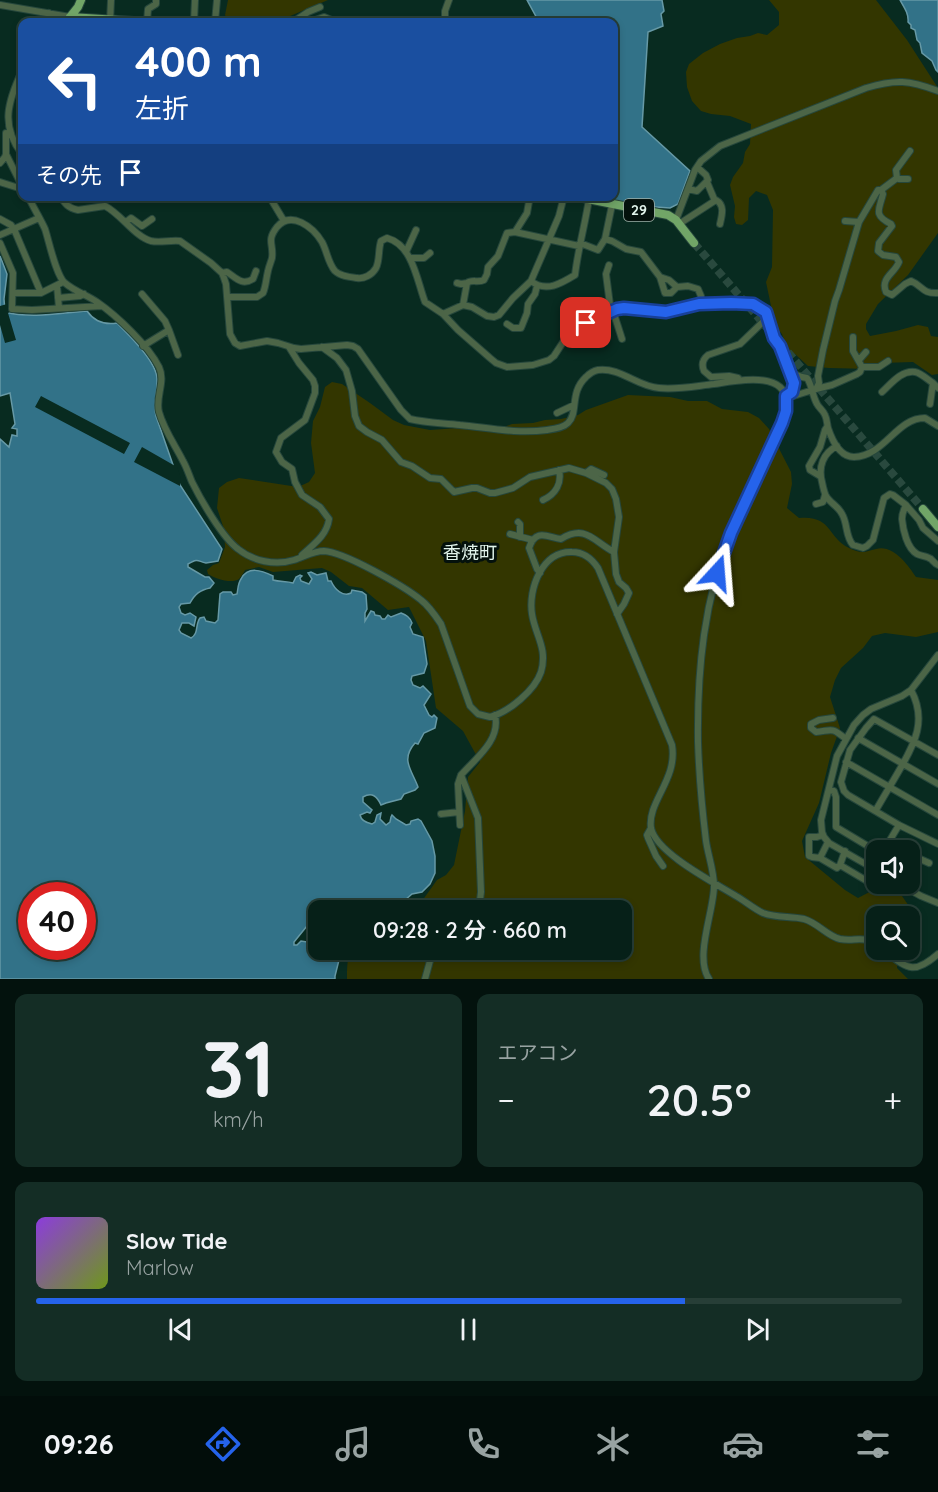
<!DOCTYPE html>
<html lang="ja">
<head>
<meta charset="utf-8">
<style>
	body { margin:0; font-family:Quicksand,"Noto Sans JP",sans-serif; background:#142d25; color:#f1f3f6; height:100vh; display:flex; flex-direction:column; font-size:22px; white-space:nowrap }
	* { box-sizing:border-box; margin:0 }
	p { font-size:20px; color:#98a3a2 }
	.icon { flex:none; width:33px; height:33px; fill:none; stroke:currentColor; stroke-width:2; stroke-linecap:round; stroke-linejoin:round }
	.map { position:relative; height:979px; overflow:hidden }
	.side { display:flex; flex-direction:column; gap:15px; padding:15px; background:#03120d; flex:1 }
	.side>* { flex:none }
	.banner { position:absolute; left:18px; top:18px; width:600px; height:183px; border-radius:12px; box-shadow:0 3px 9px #0003,0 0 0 2px #273e37; background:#1a4fa0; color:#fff; overflow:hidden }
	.controls { position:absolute; left:866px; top:840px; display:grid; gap:12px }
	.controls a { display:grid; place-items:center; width:54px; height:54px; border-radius:12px; background:#062018; box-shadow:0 3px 9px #0003,0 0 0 2px #273e37; font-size:30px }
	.speed { position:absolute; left:18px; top:882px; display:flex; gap:12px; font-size:30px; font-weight:700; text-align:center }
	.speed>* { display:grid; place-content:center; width:78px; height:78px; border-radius:50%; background:#062018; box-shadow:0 3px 9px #0003,0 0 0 2px #273e37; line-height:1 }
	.speed .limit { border:9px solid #d22; background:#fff; color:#111 }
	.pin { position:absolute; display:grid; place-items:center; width:51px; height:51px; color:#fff; margin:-26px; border-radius:12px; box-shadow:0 3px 9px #0006 }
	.me { position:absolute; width:66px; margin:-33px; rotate:19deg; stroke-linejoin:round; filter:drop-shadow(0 0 4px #0008) }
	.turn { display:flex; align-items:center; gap:21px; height:126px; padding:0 18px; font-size:27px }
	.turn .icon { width:78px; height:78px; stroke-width:2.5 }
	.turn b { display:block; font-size:42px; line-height:51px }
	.then { display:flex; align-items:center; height:57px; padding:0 18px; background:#0003; gap:12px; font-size:22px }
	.big { font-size:45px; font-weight:600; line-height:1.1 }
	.side .widget { flex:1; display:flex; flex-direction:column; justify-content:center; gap:9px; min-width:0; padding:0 21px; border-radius:12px; background:#142d25 }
	.side .dial { align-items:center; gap:0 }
	.dial b { font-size:78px; line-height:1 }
	.song { display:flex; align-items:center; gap:18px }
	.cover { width:72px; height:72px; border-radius:9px; background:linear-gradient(135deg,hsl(270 70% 55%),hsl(80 70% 35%)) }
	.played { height:6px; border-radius:3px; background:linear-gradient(90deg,#2563eb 75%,#273e37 75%) }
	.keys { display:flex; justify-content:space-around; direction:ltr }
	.heat { display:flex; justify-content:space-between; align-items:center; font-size:33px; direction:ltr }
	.side .tiles { flex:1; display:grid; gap:15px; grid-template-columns:1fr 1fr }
	.widget:last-child { grid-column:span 2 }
	.trip { position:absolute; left:308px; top:900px; width:324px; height:60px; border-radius:12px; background:#062018; box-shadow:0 3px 9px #0003,0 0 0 2px #273e37; font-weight:600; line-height:60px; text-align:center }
	.dock { display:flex; height:96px; justify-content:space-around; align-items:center; background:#020d0a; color:#98a3a2 }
	.dock .icon { width:42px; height:42px }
	.dock .active { color:#2563eb }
	.dock b { font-size:27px; color:#f1f3f6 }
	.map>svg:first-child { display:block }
</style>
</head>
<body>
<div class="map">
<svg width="938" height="979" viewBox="0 0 938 979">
	<rect width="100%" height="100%" fill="#082b20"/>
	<path fill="#333600" d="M228,0H328L276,22H235L227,19L225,15Z
		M769,0H876L907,40L938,88V233L908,275L878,304L866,324V329L870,336L896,331L918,325L928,327L931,336L938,337V374L932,375L913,362L882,363L872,369L829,368L808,366L795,354L791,353L786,346L782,334L775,325L766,282L772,267L773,210L767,195L756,191L749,198L748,220L742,225L736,224L734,217L735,206L730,185L733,177L743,163L745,152L750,144L751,124L730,116L711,114L701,111L692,101L687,87L686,72L689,64L703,53L720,44L737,38L750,36L758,33L767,35L779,25V12Z
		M332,382L342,384L370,403L393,420L404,425L430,430L458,428L482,431L498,429L512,424L533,423L545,420L561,419L578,415L586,410L628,395L670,397L688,401H707L722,409L748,412L759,418L769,429L791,472L792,484L787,508L799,518C832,515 827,537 849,548C861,554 865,552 876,549C893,544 908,565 916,577L938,580V632L916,637L885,633L872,636L863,648L841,668L835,680L830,697L840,728L831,753L819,803L802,841L805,857L845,890L858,898L879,887L902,896L911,909L908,916H876V950H899L897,968L908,979H347C347,969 347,958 351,950H621V910H405L422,901L437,880L446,875L454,865L465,811L468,777L480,762L463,731L436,708L426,641L409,607L388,610L362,588L349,586L331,572L322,568L273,572L259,567L245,570C244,572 241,577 239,579C232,584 215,579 208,574L207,570L213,565L219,563L225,547L224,529L217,508L219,488L227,482L239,478L298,487L309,482L315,473L311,443L313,421L320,407L325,387Z"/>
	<path fill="#327288" stroke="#6699a6" stroke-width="1.5" fill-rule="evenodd" d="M527,0H662L664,11L661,14L663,26L648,32L642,127L690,171L678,204L670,208L641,206L601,197L614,196V22H539Z
		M900,0H938V72L936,70L932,61L922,53L920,43L917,40L915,30L911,28V25L908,22C909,14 904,7 900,0Z
		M0,256L7,274L4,299L5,312C32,319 60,313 87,311C94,321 105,325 117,323C129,335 157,362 157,379C158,392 153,404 156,416L180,485L222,549L218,561L206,563C197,561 199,558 188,564V567L205,577H209L214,583L210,588C200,590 195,594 190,603L181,604L179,607L181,613L185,615L190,613L196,617L194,626L189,623H182L179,630L181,633L191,638C199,634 195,624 200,618L204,617L206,621L215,623L218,620L220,594L223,592H231L233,595L237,594C238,589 238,583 241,579C248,566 261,570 273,576V580C280,582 286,581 293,583L296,577L300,575L302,576L300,578L301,581L309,584L312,579L308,573L311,572L317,575L326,573L328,581H331C335,590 343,597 351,593L352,590L362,592L366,595L367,609L365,613V621L371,611L374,612L375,615L380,616L382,619H385L388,615L391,617L401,613C406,615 410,617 412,623L410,627L413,634L423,637L427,664L424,673L412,676L411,680L413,685L420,688L423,686L431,694L424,705L429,715L432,717L434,715L437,718L435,728L424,733L418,744L415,743C400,760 412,770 418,787L415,790L404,794L401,799L386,803L381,805C377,796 372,792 363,797V802L372,810L370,813L367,812L360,815C361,820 367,823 372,824L375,822L377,815L381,813L380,819L386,825L390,822L391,817L392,815L396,819L406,825L410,824L411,821L418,819L421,821L432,841L435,856V873L430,884L422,892L412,894L405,900L368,910H318V929L309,932V927L307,926L294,942V945H297L301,941L307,942L310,939L318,937V950H339L340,956L335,976V979H0V439L9,447L12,435L17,436V429L12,428L15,424L10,393L0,396ZM32,896H82V946H32Z"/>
	<path fill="#082b20" d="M7,304L8,310L12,311L8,313L16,340L5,343L0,325V306Z
		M41,396L130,443L124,454L35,407Z
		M142,447L177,467L181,478L180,486L134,462Z"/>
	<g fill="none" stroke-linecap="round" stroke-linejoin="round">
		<path stroke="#29493e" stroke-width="8" stroke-dasharray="8 4" stroke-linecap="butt" d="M694,243L923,509"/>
		<defs>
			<path id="minor" d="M0,5L70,17
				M45,22L49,13
				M110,22L111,0
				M147,22L148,9L156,4V0
				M194,22L195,0
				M215,22L217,0
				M293,22L308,12L320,7
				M310,22L324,17L336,22
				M445,22V11L449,0
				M22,71C8,101 0,126 22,154
				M6,133V154L22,186
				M0,163L5,157L6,154
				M897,178L899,179H908
				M0,182L22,189
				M707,182L715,201
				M688,189L697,191L708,180L706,175L697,167
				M881,190L897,178L896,170L910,151
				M28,196C33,207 40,218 45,229C49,241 56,276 65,283C74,291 87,295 97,302C117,316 148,345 159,367C166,382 155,397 159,412C164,430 175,445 183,461C187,468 189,475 192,482C201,500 222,537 238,549C253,561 275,566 294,560C304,557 313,551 324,551C344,552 404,586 421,600C429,606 435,615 441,624L470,706L478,714L490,717C509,712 535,690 541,672C548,648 535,635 532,614C528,589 542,551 572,552C583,552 592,559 598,568L672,745C678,779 647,802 651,828C656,853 715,883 736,896C745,901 754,909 763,913C776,918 791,916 804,919C818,923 827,936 840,939C855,942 860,935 876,944
				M60,196C65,204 68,208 78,210L105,206C121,214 134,236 151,241C160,243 170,240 180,241L211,263L222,273L224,278L226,284L230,334L235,343L240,346L267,341L278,343L294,348L301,349L347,345L353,346L358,349L401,410L410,419C426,423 444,423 460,425C490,428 517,434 547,430C554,429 563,428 568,423C579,412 569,393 586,377C589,374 593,371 598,370C620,367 638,387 659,388C677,390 696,386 714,384C743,380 797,368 785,417C770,456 748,493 731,532C704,599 697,670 698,742C699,775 702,808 706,841C708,855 714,871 714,886C714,911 694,957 709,979
				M269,196L284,221
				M530,196L527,213L515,232L579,246
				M612,205L605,239L612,241L626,249L641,252L660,277L669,280L677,287L688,286L698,289L701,296L699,305
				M0,219L11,225L14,229L41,293
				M676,220L695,170L701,161L720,146L866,88C896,79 909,80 938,91
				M845,221L859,222
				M126,222L131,218L142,226L152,219
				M679,224L716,200C725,205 722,215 720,224
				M0,235L39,218
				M0,243L13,273L12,309L32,310L102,306
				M580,243L598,250L605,239
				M406,252L416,230
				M410,258H424L430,253
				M609,265L606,274L610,305
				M222,273L227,272C236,278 242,286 253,279L256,271
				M660,277L665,293H671L677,287
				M531,281C546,293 562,283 575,275C578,249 585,225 589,199
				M457,283L461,284L467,283
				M57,286L59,308
				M13,293H41L63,282
				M142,294L165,321L169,330L143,346
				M227,297H257L263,293C266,286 266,279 268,271C269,266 271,262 272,258C274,244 266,241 277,227C291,210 313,227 322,242C327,251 328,263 335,271C340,276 349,277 357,278C364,279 372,275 376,268C380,260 378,250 381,241L387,238C413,245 417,281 425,302L443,314L458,330L490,358L496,363L507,367L533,365L549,360L554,356L571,330L617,309C634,305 652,313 669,312C677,311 684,308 692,306C713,301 746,300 766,311L767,316L766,319L740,344L708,355C703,359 701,364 704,371L711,377L729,376L738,378
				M58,298L80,296L84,294
				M463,305L467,283C472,279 478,283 484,280L487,274L488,267L498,256L507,233L515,232
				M613,311L622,339
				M443,314L463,305L472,307L487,316L494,317L499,315L513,298L531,281L559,216L564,196
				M767,316L774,338L780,346L794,383L792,392L787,396
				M507,324L513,328H521L527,313L528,304L535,294L537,286
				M169,330L178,355
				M853,337V351L862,367
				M289,347L299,363L313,380L315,386V393L305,420L281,438L276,452L282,462L292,469L295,482L302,495L320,507L329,519C327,535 314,544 302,555
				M322,347L337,358L346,370L352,391L355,416L359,426L367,432L382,440L401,462L412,466L430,478L441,479L454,492L472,488H477L490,493H495L513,488L530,477L569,468L586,473L606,483L612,489L616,499L619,517L614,552L616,574L619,582L626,588L629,593L624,604L617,614
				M859,360L866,352
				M791,373L802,377L807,378C812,385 812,395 817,404C819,408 823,410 825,415C827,419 827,424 828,428C832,440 840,457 854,457C885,456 896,418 925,418L938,426
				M816,389L832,385L857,374L860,372L862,367H879L888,361
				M882,392C891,384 901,370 915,372C921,373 928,380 933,383
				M787,398L816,389L819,383L818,376L823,350L835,301L839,290L859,222L878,190H881L883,194C879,210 873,215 891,224L892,226L879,243L878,251L883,255L896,257L899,262C895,273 880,278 886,292L892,295L905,284L911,281C923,286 922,294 938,293
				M930,404L933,383L938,388
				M557,413L574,405
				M837,446C823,453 818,467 822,482C823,487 824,492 826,496C830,503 838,506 842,514C848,524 845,536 853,545L863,548L867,546L873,540L884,498L890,494L893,495L906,505L919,520L923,528L938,541
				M586,473L591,469L604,475
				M820,476L810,470L809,466L820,447L825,430L827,427
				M543,500C556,494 562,483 559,470
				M816,504L823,502L825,495
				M906,505C904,509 902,514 902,519C903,530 907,548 917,554C921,556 927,556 931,559C933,561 935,564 938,565
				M518,522L520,524V537
				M510,534L533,540
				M540,573L537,569L529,548C536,528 547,537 561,539C586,524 593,541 614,552
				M833,718L819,720L811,724V728L816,732C834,730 831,727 846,739
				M858,738L938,784
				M938,755L874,719L866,728L850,750L841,782L844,791L848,795L899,825L938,844
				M846,762L938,815
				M829,790L834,791L836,797V827L876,851
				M876,810C884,796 892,783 900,769C915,743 927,720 911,690
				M441,814L459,812
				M460,825L458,784L461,775
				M651,828L647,835L648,838L656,856L663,866
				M823,835L817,837H809V856L812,857L820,858L837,868L840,865
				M887,845L901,850
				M884,850L899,825
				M845,851L840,865L867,881L869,880L876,873
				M909,854L929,863
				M820,858L828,842
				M876,870L829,843L824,837L822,832L821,820L837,756L854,725L863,715L871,709L902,696L911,690L938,655
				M899,884L921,896L938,903
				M475,910L479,908L481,892L478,818L461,775C476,758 501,740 495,715
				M883,950C907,968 913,976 938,954
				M425,979L433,950"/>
			<path id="major" d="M70,17L150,22
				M70,17L78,7L81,0
				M573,196L668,215L676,220L694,243
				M923,509L938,527"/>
		</defs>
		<use href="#minor" stroke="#26473c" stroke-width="8"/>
		<use href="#major" stroke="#26473c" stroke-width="10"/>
		<use href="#minor" stroke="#4c6547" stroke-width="6"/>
		<use href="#major" stroke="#71a567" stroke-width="8"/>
	</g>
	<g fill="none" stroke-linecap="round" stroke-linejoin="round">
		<defs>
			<path id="route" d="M586,323L617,309L624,308L666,312L699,304L731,303L753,304L766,312L774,338L780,346L794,383L792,392L786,396V411L782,423L731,533L717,573"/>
		</defs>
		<use href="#route" stroke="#184099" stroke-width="15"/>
		<use href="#route" stroke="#2563eb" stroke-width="10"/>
	</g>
	<g text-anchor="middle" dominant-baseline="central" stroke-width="6" stroke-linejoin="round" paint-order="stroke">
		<rect fill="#04110c" stroke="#9fb0a8" stroke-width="1.5" x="624" y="199" width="30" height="22" rx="4.5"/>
		<g font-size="14" font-weight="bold" fill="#e1f4eb">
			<text x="639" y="210">29</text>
		</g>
		<g font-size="18" fill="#e1f4eb" stroke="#04110c">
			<text x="470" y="552">香焼町</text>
		</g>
	</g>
</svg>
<div class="controls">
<a><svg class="icon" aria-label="sound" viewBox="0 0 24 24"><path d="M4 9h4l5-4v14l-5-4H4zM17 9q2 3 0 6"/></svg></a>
<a><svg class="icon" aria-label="search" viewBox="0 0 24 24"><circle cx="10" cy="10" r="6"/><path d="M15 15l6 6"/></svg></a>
</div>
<div class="speed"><div class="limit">40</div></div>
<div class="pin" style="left:586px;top:323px;background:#d93025"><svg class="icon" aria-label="arrive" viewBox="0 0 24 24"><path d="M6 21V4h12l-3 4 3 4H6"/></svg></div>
<svg class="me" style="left:717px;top:573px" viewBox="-20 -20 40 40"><path d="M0-17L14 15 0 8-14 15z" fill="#2563eb" stroke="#fff" stroke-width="4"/></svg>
<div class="trip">09:28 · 2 分 · 660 m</div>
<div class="banner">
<div class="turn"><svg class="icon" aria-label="left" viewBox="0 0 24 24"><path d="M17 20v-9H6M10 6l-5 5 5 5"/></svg><div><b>400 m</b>左折</div></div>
<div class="then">その先<svg class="icon" aria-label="arrive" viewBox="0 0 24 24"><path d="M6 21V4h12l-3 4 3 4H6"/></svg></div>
</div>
</div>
<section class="side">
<div class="tiles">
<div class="widget dial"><b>31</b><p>km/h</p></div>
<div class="widget"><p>エアコン</p>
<div class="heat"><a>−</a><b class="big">20.5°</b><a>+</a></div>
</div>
<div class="widget">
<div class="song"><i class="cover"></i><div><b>Slow Tide</b><p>Marlow</p></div></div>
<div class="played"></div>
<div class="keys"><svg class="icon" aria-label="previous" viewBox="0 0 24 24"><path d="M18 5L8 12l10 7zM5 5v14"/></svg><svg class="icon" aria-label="pause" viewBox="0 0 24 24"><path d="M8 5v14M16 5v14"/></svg><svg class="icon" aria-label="next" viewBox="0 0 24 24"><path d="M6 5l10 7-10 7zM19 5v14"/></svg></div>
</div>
</div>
</section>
<nav class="dock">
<b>09:26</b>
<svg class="icon active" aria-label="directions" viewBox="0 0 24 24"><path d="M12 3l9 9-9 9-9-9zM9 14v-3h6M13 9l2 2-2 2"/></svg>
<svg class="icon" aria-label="music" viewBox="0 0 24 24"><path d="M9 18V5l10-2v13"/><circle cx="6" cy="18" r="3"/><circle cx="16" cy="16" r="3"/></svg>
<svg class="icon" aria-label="phone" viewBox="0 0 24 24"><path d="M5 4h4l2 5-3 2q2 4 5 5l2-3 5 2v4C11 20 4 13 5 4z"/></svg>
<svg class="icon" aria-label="climate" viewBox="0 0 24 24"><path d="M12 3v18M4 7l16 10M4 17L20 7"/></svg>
<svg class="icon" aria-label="car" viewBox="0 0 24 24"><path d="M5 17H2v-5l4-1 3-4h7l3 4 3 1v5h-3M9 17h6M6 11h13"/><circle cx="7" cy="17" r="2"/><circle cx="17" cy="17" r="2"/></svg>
<svg class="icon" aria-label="filters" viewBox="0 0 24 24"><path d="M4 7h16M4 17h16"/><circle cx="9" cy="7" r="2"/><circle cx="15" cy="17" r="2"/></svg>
</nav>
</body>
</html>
